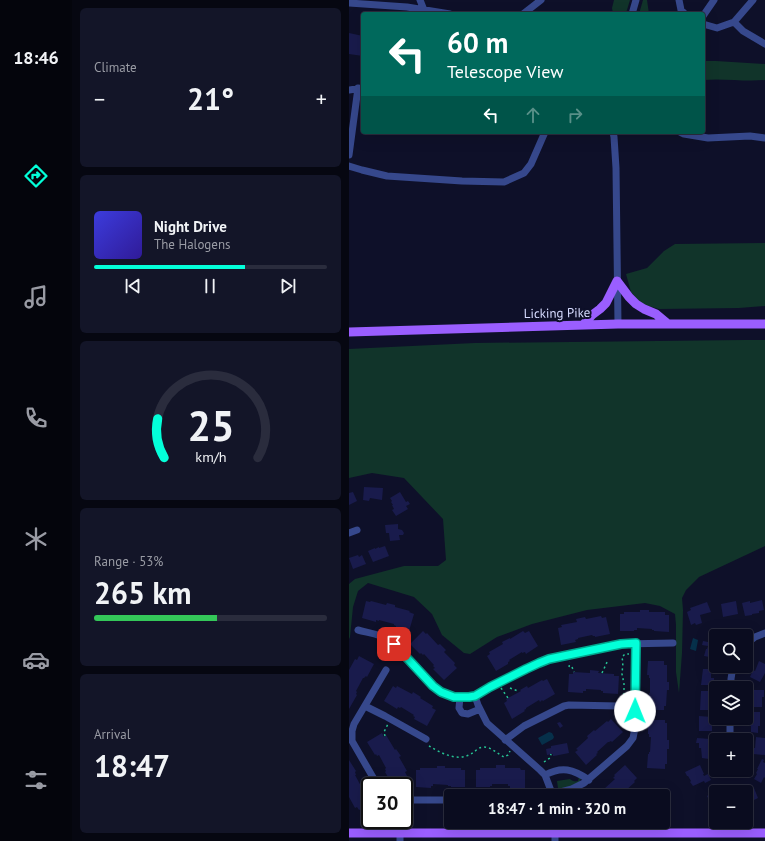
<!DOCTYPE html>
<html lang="en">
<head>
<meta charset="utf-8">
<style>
	body { margin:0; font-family:"PT Sans",sans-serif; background:#131528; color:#f1f3f6; height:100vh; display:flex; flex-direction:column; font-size:15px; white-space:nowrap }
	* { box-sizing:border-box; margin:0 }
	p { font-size:13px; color:#999ba4 }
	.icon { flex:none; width:22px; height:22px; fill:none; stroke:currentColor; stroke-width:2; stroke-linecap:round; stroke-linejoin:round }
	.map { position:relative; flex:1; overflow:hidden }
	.side { display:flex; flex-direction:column; gap:8px; padding:8px; background:#060711; width:277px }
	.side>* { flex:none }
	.banner { position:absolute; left:12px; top:12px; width:344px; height:122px; border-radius:4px; box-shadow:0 4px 16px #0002,0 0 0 1px #2a2c3d; background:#00695c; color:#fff; overflow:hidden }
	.tools { position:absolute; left:360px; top:629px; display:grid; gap:8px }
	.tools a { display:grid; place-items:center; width:44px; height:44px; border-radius:4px; background:#0a0c1f; box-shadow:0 4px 16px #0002,0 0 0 1px #2a2c3d; font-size:20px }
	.speed { position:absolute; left:12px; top:777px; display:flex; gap:8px; font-size:20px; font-weight:700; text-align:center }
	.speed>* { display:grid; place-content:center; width:52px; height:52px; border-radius:50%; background:#0a0c1f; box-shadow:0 4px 16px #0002,0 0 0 1px #2a2c3d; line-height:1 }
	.speed .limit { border:2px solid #111; border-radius:6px; background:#fff; color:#111 }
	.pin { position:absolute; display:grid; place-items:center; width:34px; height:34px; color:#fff; margin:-17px; border-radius:8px; box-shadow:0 2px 6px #0006 }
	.me { position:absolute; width:44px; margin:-22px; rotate:1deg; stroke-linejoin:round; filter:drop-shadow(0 0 3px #0008) }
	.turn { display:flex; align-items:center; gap:14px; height:84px; padding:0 20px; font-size:18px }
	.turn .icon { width:52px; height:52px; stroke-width:2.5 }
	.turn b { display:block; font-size:28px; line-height:34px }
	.lanes { display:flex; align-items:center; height:38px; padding:0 20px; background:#0003; justify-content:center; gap:20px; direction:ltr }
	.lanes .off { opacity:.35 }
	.big { font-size:30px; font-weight:700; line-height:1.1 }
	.side .widget { flex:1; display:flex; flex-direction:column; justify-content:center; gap:6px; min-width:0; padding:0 14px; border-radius:6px; background:#131528 }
	.side .dial { align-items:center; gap:0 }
	.dial svg { height:104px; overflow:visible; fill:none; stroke:#2a2c3d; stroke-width:7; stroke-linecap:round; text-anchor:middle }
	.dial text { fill:#f1f3f6; stroke:none }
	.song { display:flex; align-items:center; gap:12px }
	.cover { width:48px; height:48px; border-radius:6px; background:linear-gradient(135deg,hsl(240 70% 55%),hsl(250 70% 35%)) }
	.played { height:4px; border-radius:2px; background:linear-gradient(90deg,#03ffd9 65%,#2a2c3d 65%) }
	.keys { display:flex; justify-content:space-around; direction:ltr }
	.heat { display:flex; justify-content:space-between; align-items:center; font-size:22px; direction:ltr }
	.charge { height:6px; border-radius:3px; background:linear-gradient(90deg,#34c759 53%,#2a2c3d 0) }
	.trip { position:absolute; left:95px; top:789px; width:226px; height:40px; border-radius:4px; background:#0a0c1f; box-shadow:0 4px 16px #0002,0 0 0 1px #2a2c3d; font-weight:700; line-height:40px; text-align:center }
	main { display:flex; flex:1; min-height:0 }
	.tab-bar { display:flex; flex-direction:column; width:72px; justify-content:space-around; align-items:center; background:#04050c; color:#999ba4 }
	.tab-bar .icon { width:28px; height:28px }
	.tab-bar .on { color:#03ffd9 }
	.tab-bar b { font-size:18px; color:#f1f3f6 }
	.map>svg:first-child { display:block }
</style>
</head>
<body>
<main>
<nav class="tab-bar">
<b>18:46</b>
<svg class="icon on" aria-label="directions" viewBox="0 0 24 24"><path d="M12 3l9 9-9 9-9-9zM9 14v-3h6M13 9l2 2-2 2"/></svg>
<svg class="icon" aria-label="music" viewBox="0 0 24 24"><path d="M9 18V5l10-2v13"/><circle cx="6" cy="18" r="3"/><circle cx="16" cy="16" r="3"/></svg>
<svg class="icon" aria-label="phone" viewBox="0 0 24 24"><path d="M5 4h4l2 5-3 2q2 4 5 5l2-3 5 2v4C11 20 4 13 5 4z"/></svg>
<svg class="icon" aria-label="climate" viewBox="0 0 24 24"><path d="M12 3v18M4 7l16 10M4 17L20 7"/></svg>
<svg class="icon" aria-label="car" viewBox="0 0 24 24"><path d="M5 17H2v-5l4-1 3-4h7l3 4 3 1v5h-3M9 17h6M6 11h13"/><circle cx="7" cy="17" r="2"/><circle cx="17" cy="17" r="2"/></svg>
<svg class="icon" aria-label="filters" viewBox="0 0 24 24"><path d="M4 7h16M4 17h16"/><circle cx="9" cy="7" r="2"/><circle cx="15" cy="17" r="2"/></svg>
</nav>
<section class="side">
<div class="widget"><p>Climate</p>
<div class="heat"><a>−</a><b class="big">21°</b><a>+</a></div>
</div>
<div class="widget">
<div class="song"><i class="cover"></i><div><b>Night Drive</b><p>The Halogens</p></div></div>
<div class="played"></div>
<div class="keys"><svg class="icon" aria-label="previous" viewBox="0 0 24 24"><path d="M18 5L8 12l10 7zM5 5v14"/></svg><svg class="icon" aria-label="pause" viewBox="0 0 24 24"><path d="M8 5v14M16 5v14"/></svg><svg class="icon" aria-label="next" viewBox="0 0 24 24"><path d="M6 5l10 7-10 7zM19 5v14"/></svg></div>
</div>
<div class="widget dial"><svg viewBox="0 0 100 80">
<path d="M14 69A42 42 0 1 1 86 69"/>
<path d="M14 69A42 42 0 0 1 9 39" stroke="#03ffd9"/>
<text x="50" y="56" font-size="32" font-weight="700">25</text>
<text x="50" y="72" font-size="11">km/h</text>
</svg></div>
<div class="widget"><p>Range · 53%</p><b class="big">265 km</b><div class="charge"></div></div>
<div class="widget"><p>Arrival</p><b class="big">18:47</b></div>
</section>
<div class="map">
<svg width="416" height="841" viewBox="0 0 416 841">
	<rect width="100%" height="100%" fill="#0e1029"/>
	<path fill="#11342a" d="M265,0H281L278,10L276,14H264L263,8Z
		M294,0H298L300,14H290Z
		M354,61H367L416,64V80C395,82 375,78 354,80Z
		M416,243V306L390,308L310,309L293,304L282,292L277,274L298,268L315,251L326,244Z
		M395,340H416V546L350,577L337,590L333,598L334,610L333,653L330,693L327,672V625L326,614L311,606L296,603L238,610L183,624L148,637L121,654L115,653L93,635L83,614L65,597L19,583L9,591L4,607L1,637L0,639V584L6,579L55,566H89L97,560L94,519L55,478L23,473L0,478V349L126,343Z
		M230,777L232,779C229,786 217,789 209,788L208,781L221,779C223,781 226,782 229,781Z"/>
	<path fill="#06304a" d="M344,638L349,640L347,651L341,649Z
		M200,732L203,733L205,737L204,739L193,745L189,738Z"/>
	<path fill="#191b4c" d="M0,33L14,36V56L0,54Z
		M15,487L34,488L33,500L21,498L20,501L14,500Z
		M4,492L8,501L0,505V493Z
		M51,492L57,502L59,501L61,504L57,506L59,509L47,516L43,510L45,509L43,505H44L42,502L43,501L41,498Z
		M49,524V529L53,530L55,533L54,535H50L51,540L41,541L40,533H37L36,525Z
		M36,546L40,556L24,562L19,551L26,548V549L30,547V548Z
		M9,555L10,557L13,555L17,564L4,569L0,558Z
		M413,600L415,610L410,611V613L403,614V615L396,616L393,603L401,601V603Z
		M17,601L21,602L22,601L37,605L38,603L46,605V607L61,611L60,612L65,614L60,631L47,627V626L45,625V624L30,620V621L27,620V622L13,618Z
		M387,601L389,614L374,617L372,604Z
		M358,602L362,612L351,615L353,623L347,625L346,623L342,625L338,612L342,610L341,608Z
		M291,610H300V612H316V615H320V632L305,631V630H303V629L288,628V630H285V631H271V614H275V612H291Z
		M252,616L253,618L257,617L261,634L246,637V636H244L243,635L229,638V639L226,640L227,642L212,645L209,628L213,627L212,625L228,622L227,619L236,617L237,619Z
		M74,631L77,634L78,633L89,645L91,644L97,650L95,652L106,663L105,665L108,668L95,680L84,669L86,668L84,666L85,665L75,654L74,655L72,653L71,654L61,644Z
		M174,631L176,633L180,631L189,646L177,654L176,652L173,653V652L160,660L161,661L159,662V664L147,671L138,656L141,654L140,652L154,644L153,642L161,638V639Z
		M360,639L367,641V655H366V658L355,656L357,649H358L359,646L353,645L354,641L359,642Z
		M10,656L25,664L18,677L17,676L15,678H14L7,691L8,692L7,694L8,695L0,709V670L6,659L8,660Z
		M299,661H315V665H318V682H320V690H318L317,706H315V710H298V695H300V693H301V678H300V675H298Z
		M410,661L416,664V673L411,682L401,677L404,670L406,671Z
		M354,669H362V678H365V685H352Z
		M241,670L250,671L249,673L265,674V676H270L269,694L254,693V691H252V690L237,689V691H234V693L219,692L220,674H224V672L241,673Z
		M198,679L206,694L194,701L193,700L191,702L190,700L177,708V709L175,710L176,711L163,719L155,703L158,701L157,699L172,691L171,690L178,686L179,688L193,680L194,681Z
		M44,686L47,688L48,686L63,694L64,692L72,697L71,698L84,706L83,708L87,710L78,726L65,719L66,717L64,716L65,715L52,707L51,708L49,707L48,709L35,701Z
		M404,690H415V697H413V707H401V699H403Z
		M352,691H362V703H364V710H351Z
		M401,712H411V726H409V733L402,732V726H401Z
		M350,716L363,717V731H350Z
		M262,719L274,732L263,742L262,741L260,742H259L248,752L249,753L247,754L248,755L237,765L226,752L229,750L227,749L239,738L238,736L245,730L246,731L258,721L259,722Z
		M299,720H316V723H318V740H320V749H318V764H316V769L298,768L299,754H300V752H301L302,737H300V734H299Z
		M211,722L214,726L211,728L208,723Z
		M33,733L35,737L37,735L46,750L47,749L52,756L50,757L58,771L56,772L58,776L43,784L36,772L37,771L36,769L37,768L30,755L28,756L27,754L26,755L18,742Z
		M407,737L416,738V755L404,754V748H406Z
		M348,738L362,739L360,759L353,758L352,748H350V743H347Z
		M218,743L220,753L205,756H204V754L198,755L197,749L202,748V746Z
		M413,759L415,760L414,762L416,763V778L415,777L412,783L405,779L408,774L407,773L409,769H408Z
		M0,760L7,771L6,772L7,775H6L13,788L15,787L16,789H17L21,795V804L10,810L8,807L6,808L0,797Z
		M147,765H156V768H171L172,770H176V788H161V786H159V784H143V786H141V787H127V770H131V768H147Z
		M276,765L288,778L285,781L286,782L274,793L276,795L275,796H242L251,789V790L253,788L255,789L266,779L264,778L266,776L265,775Z
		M351,765L355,774H354L355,776L359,774L362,780L356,783L355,781L344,786L341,782L342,781L339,776H338L336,772Z
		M88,766H96V768H112V770H116V787H102V786H99V785L84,784V786H82V788L67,787V770H71V768H88Z
		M363,786L370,789L368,792H367V801L358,797Z
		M405,788L409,798L403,801L402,800L397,802V792Z"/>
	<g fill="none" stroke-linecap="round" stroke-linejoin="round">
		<path stroke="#26c393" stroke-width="1.5" stroke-dasharray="2 3" stroke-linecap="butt" d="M220,667L221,662
			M223,667L225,672
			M253,673L259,660
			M152,688L159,698
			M161,688L169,691V692
			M274,700L275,696V684L273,674L274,662L273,658V657L276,654H280
			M36,736L35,732L39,724
			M80,746C92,753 108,762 122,754C126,752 129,747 135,747C142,747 149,754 155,757L159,755L161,751
			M195,762L201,758L202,754"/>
		<path stroke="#36488c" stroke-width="7" d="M71,0L75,10
			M330,0L332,10L336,14
			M0,3L58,7L101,14
			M174,14L192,0
			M283,14L287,0
			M354,16L365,0
			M385,22L394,31L416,44
			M354,24L368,28L385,22L404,0
			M0,90L14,88
			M264,132L265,137L267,168L269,324
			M331,132L335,134L359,138L401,136L416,138
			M0,155L9,88
			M0,166L13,170L38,176L113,181L155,182L175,173L182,164L196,132
			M0,533L8,530
			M9,630C20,633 32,634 42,641L85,687C96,696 112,701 127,696C132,694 137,689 143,686C161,677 180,666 200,659L275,644L324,643
			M397,644L406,637L416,633
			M382,688V679L384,666
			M126,696L129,705L138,723L191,770L196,775L204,796
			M111,697L110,708L113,713L119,714L131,709
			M16,706L36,716L77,739
			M156,740L175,726L215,706L220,705L270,706
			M381,740V718
			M196,775C213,766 224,769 240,780
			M29,786L3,741V731L5,724L37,670
			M196,796L223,789L235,783L278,746L284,738L286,728L287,643
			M55,800H102
			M206,822V841
			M51,833V841"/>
		<path stroke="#9a5eff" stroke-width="9" d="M234,325L243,315L251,309L257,303L268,281L280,297L287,304L295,309L307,314L319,324
			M0,332L269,324H416
			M0,833H416"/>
	</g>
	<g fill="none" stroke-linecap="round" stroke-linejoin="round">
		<defs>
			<path id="route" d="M45,644L84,686L92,692L105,697H120L126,696L141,687L177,669L190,663L200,659L272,644L287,643L286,711"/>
		</defs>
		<use href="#route" stroke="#02a68d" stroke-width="10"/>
		<use href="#route" stroke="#03ffd9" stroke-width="7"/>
	</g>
	<g text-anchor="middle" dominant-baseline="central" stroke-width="4" stroke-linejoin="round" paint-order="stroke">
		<g font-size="13" fill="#d7dcff" stroke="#0e1029">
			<text transform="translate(208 313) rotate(-1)">Licking Pike</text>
		</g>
	</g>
</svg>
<div class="tools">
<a><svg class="icon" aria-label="search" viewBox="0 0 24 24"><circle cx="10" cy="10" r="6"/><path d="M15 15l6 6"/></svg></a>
<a><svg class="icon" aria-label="layers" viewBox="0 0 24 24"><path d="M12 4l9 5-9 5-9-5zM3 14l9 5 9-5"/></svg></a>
<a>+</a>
<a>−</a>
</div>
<div class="speed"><div class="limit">30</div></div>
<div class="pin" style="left:45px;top:644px;background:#d93025"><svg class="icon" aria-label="arrive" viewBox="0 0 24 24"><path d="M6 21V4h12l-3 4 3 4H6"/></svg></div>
<svg class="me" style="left:286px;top:711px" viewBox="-20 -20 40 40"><circle r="19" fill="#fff"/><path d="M0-13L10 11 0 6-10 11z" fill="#03ffd9"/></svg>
<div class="trip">18:47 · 1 min · 320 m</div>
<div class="banner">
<div class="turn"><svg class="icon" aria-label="left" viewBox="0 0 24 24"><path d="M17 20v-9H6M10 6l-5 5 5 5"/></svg><div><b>60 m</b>Telescope View</div></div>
<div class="lanes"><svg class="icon" aria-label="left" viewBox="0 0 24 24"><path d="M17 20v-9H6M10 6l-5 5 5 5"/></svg><svg class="icon off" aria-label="ahead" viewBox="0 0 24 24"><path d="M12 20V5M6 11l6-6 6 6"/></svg><svg class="icon off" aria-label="right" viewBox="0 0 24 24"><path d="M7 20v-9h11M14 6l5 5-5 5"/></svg></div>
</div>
</div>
</main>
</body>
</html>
